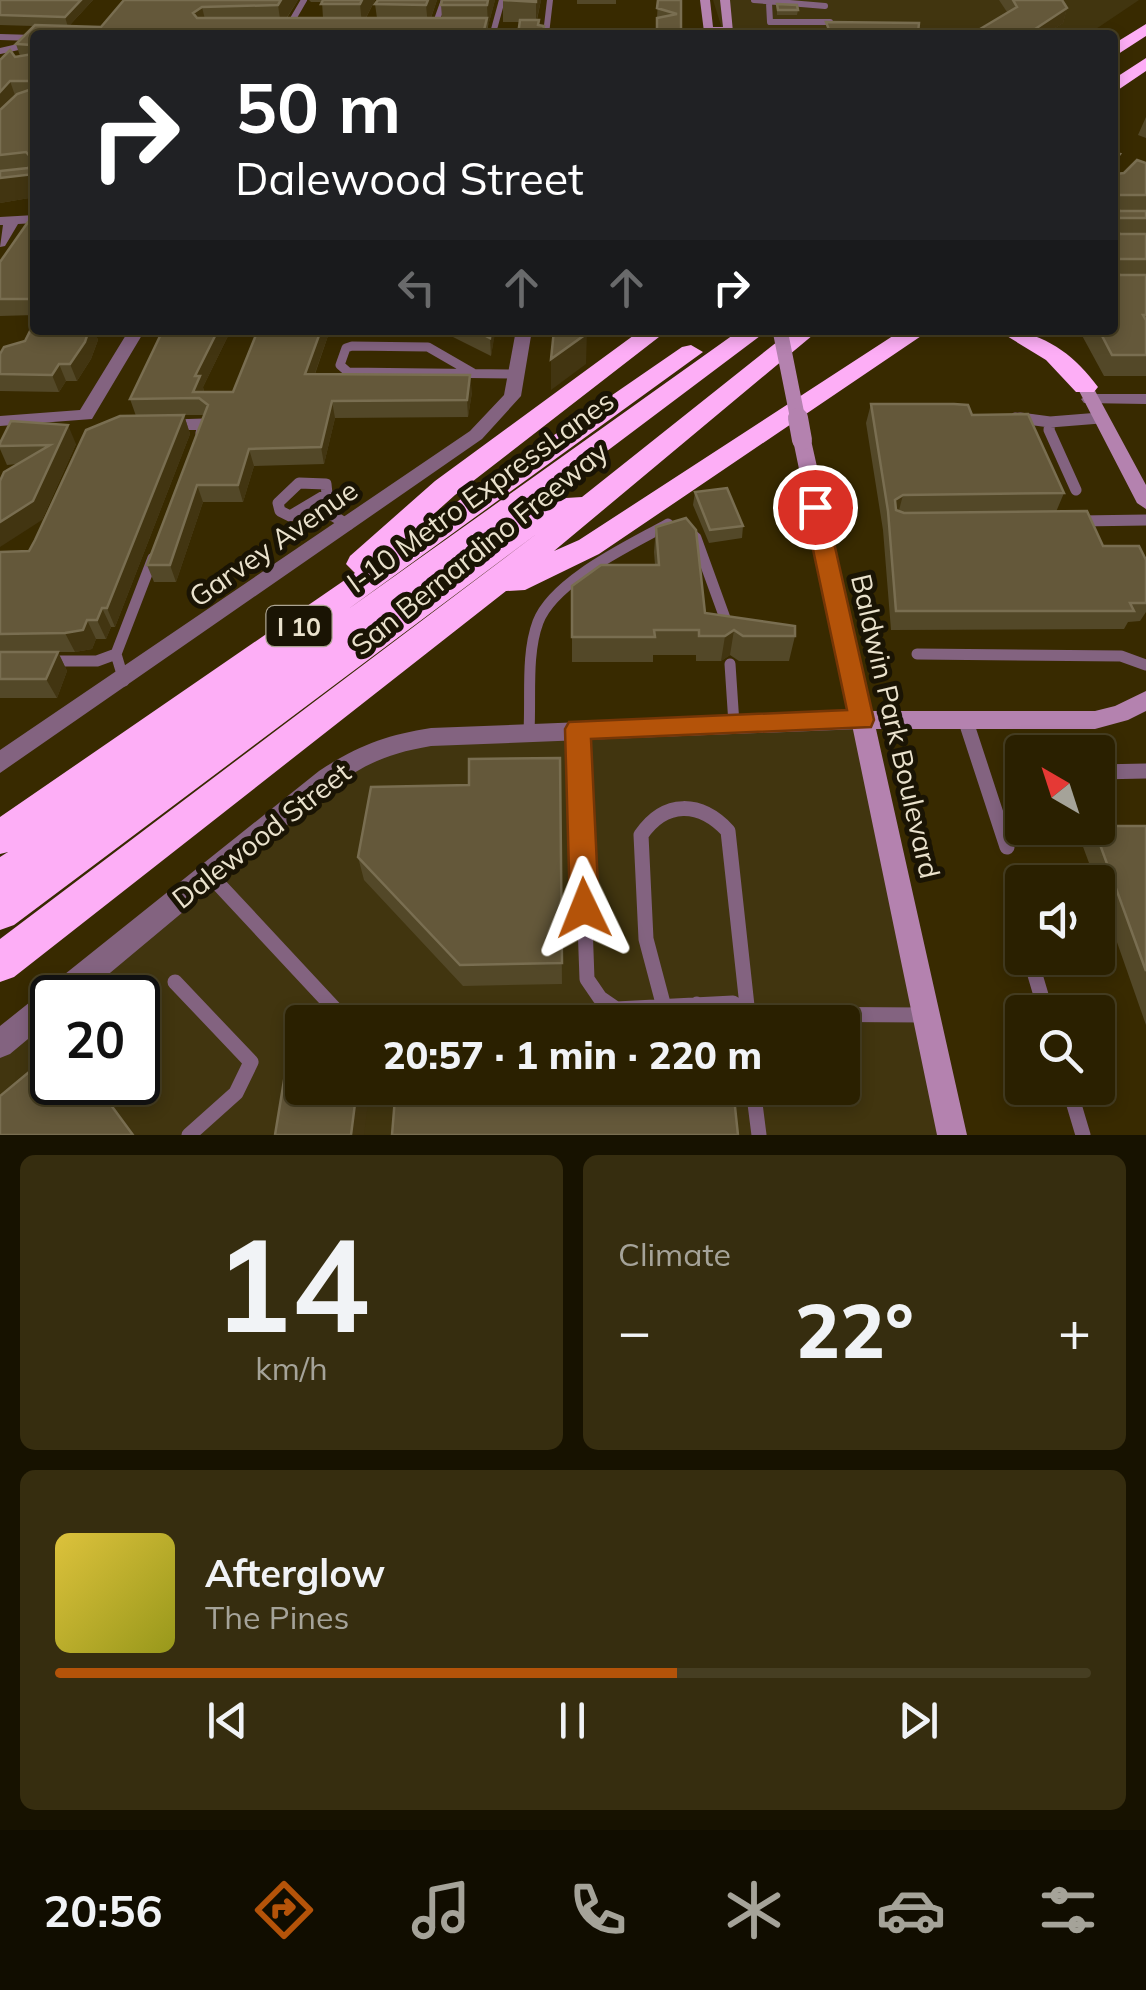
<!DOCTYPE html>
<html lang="en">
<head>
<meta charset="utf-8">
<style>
	body { margin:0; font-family:Mulish,sans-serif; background:#362d0f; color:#f1f3f6; height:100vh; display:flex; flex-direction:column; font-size:38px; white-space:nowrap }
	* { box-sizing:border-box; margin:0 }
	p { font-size:32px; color:#a5a399 }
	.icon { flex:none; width:55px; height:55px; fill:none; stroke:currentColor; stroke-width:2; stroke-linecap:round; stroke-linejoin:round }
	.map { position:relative; height:1135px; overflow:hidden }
	.panel { display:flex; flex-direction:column; gap:20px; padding:20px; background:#171200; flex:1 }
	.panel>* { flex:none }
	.hud { position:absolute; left:30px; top:30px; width:1088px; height:305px; border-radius:10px; box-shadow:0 5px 15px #0003,0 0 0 2px #463e22; background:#202124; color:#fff; overflow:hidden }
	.needle { width:65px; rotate:321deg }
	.tools { position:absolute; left:1005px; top:735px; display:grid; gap:20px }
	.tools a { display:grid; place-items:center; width:110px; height:110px; border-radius:10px; background:#2a2000; box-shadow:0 5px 15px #0003,0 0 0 2px #463e22; font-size:50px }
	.speed { position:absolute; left:30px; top:975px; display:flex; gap:20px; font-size:50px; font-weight:700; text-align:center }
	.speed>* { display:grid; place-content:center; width:130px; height:130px; border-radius:50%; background:#2a2000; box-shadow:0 5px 15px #0003,0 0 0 2px #463e22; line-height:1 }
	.speed .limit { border:5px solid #111; border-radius:15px; background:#fff; color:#111 }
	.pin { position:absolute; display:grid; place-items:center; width:85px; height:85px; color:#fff; margin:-42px; border:5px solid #fff; border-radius:50%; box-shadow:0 2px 10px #0007 }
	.me { position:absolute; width:110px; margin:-55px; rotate:358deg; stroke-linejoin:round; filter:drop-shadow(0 0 8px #0008) }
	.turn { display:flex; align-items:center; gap:35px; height:210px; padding:0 40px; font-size:45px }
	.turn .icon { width:130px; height:130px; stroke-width:2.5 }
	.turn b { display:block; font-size:70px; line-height:85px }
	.lanes { display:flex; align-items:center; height:95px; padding:0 40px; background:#0003; justify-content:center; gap:50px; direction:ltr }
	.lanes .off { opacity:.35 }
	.big { font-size:75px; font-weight:800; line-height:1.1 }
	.panel .widget { flex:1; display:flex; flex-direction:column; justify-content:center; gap:15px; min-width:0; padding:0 35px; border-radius:15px; background:#362d0f }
	.panel .dial { align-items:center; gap:0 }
	.dial b { font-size:130px; line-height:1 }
	.song { display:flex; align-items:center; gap:30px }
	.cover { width:120px; height:120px; border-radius:15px; background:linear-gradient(135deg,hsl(50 70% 55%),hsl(60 70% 35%)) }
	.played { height:10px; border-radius:5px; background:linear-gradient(90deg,#b45309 60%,#463e22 60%) }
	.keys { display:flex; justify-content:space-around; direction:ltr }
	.heat { display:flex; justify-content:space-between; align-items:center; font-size:55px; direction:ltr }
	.panel .tiles { flex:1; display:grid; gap:20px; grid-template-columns:1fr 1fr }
	.widget:last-child { grid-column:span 2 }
	.trip { position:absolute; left:285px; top:1005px; width:575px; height:100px; border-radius:10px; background:#2a2000; box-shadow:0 5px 15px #0003,0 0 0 2px #463e22; font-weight:800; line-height:100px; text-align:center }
	.tab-bar { display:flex; height:160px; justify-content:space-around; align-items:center; background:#110d00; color:#a5a399 }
	.tab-bar .icon { width:70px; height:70px }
	.tab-bar .selected { color:#b45309 }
	.tab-bar b { font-size:45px; color:#f1f3f6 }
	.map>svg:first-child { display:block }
</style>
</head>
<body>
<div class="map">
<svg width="1146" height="1135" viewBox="0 0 1146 1135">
	<rect width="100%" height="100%" fill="#382a00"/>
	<path fill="#41350f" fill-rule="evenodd" d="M713,0H1139L1087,35H724Z
		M861,720L952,1135H0V1053L52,1011V1082H138V998L69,997L266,828L395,743ZM302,1022H842V1088H302Z"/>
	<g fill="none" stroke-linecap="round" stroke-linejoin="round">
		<path stroke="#836380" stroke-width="6" d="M754,0L825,6
			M769,3L770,22H830
			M434,28L444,0
			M286,31L304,0
			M493,33L502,0
			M546,34L550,0
			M0,51L18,47L26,37"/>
		<path stroke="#836380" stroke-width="9" d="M473,373L428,347L352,346L346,348L340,365L348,372L519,374
			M1015,417L1038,420
			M1071,420L1100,418"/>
		<path stroke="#836380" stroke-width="11" d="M1020,418L1050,422
			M173,425L204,424L201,433
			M299,483L326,484L327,494L290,516L280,511L278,503Z
			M1076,490L1049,430L1050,422L1100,418
			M314,504L348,525
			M1080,521L1146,520
			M689,532L696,538L729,629
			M917,654L1121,656L1146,665
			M51,661H97L116,654
			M730,664L734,724
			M124,681L116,654L153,558
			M966,722L969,731
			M529,731C531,696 526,654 538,622C554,580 631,545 668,524"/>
		<path stroke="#836380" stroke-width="15" d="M968,728L1007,847
			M578,729L587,979L600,998L616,1009L733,1003L746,1014L925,1015
			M1098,772L1146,771
			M210,875L347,1022
			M1015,906L1022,933
			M1030,958L1046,1012
			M175,982L251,1062L236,1093L189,1135
			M697,1004L709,1022
			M664,1007L646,939L641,835C665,800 700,801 728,831L748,1015
			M753,1088L759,1135
			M1069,1088L1083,1135"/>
		<path fill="#836380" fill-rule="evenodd" d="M464,30L667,32L672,35H460Z
			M0,34L35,35H36L35,41L0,40Z
			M35,215V223L18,224L5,246L0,247L3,225H0V217Z
			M129,330H145L92,419L0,426V416L80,410Z
			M516,330H532L521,396L482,439L0,773V750L470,431L504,395Z
			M1090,394H1146V404L1084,403L1081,399Z"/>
		<path fill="#836380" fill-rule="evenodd" d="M861,711L869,713L872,720L869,727L861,729L431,746C390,753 369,762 335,785L80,998H52V1019L10,1054L0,1058V1026L319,771C357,746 386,735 431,728Z"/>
		<path fill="#b482af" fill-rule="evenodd" d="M700,0H710L713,27H723L720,0H730L733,32H704Z
			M1085,382L1093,387L1146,485V509L1137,503L1077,387Z
			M802,434L811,440L872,711H1095L1115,706L1146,691V711L1128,720L1095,729H876L967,1135H937L793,440Z"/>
		<path fill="#fdaef6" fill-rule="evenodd" d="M1146,24V36L1112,58V45Z
			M1146,58V71L1112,94V80Z
			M641,330H668L455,495L416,530L682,347L691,345L703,352L347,610L740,330H768L518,518L566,498L582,497L792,330H819L554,551L579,540L902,330H930L599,554L525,590L506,591L14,977L0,982V939L539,532L14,925L0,930V857L8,852L0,854V817L355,573L346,564L350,556L435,481Z
			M997,330C1041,330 1072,352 1098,387L1094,392H1076L1046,360Z"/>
		<path stroke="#b482af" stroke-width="15" d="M780,330L798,420"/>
		<path stroke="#b482af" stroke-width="20" d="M798,418L802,440"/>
	</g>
	<path fill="#534828" d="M0,0H93L69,26L101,27L124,0H298L287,18H323L322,2H311L309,0H375L366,18H377L375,4L437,0L431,18H442L441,5L495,0L488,26V34L518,35L520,22H503V0H541L537,20L544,35H35V197L0,203V60L20,56L16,44L33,26L0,25Z
		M577,0H616V4H577Z
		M658,0H681V35H656Z
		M999,0H1097H1062L1067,8L1063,23L1044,35H970L1007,12Z
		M777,4L798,10L797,15H777Z
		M1146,117V138L1138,135Z
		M1146,163V376H1104L1079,330H1112L1114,171L1116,174L1124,173Z
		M35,221V315L0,316V262Z
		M35,330H94L98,340L91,359L77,381H66L59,392L0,391V354L25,341Z
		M168,330H238L235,336H228L203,387L204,392H233L330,330L315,374L472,392L468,417L335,418L324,464L254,466L243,502H203L176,582H154L147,565L204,415H184L190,434L115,627H111L106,639H96L92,649L75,652H58L67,671L57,698H0V552L29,551L136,416L130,399Z
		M439,330H495L491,356Z
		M871,404L972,415L1064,493L1056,512L1103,546L1146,560V612L1140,621L1128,622L1124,629L891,630L883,530L866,423Z
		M0,443L76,444L42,520L17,464L7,465L0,449Z
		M695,492L743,526L742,538L709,543L693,505Z
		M656,527L705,613L795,636L789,661H739L730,655L721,661H696V655H653V662H572V586L655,565L654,552Z
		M560,758L562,984L463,986L364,880L358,857L469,785Z
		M1146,826V1025L1098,888V882H1096L1082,844L1092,828Z"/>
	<path fill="#423511" d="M81,0H93L68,27L65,17Z
		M281,0H298L281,26L278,5Z
		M362,0H375L362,25L360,4Z
		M428,0H437L428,26L426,5Z
		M488,0H495L488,26L487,5Z
		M536,0H541L536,22Z
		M202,7L207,28L193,13Z
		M1067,8L1063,23L1044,35H1028L1029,33Z
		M10,81L18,104L0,123V92Z
		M28,173L35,192V197L0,203V178Z
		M89,330H94L98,340L91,359L77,381L70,364Z
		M218,330H226L228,336L203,387L204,393L193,392L195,376Z
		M321,330H330L309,390L305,374Z
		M491,330H495V334L491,356L490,338Z
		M587,330L586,364L551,390V359Z
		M59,364L66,381L59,392L52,375Z
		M470,375L472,392L468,417L467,400Z
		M332,401L335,418L324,464L321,447Z
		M184,415L190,434L115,627L107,608Z
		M68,425L76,444L42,520L0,547V522Z
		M249,449L254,466L243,502L238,485Z
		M197,485L203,502L176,582L170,565Z
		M903,495L898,514L889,519L895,500Z
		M102,608L111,627L106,639L97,620Z
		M87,620L96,639L92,649L75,652L65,633Z
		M734,630L730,655L721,661L725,636Z
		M58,652L67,671L57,698L46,679Z
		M94,1082H95L135,1135H133Z
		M357,1088H370L364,1135H351Z"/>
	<path fill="#64583a" stroke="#796e51" stroke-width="2.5" d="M0,0H81L65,17L0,15Z
		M124,0H281L278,5L202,7L193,13L197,18H487L483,34L518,35L520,20H539L538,25L544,26L542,35H35V174L0,178V171L28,168L34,161L26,152L0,155V110L17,94L32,89L33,81H10L0,92V60L10,50L15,57L33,54L32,45L16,44L35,25L101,27Z
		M323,0H362L360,4H321Z
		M378,0H428L426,5L375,4Z
		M442,0H488L487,5H441Z
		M503,0H536V2Z
		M658,0H681V35H657V18L677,14L657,8Z
		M1013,0H1062L1067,8L1029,33L970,35L1017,7Z
		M777,4L797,5L798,10H778Z
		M826,22L919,23L918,33L924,35H831Z
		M1112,152L1120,154L1112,164Z
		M1137,160L1146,163V195H1118L1112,201V168L1116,174L1124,173Z
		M1112,204L1120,211H1146V218H1119L1112,224Z
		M35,221V299H0V262L28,222Z
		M1112,226L1120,234H1146V259H1119L1112,265Z
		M1112,266L1120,275H1146V315H1143L1146,320V355H1112L1099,330H1112Z
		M35,321V330H89L85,342L70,364H59L52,375L0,374V354L4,347L25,341Z
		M168,330H218L195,376H200L193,392H233L258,330H321L305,374L470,375L467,400L332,401L321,447L249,449L238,485H197L170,565H147L208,405L199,398L130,399L162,332H167Z
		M474,330H491L490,338Z
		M554,330H586V334L551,359Z
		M871,404H954L968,405L972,415L1028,414L1064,493L903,495L895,500L896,510L904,513L1087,511L1103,546H1139L1146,560V603H1130L1134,611H896L888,511Z
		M184,415L107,608H102L97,620H87L83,630L65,633L0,634V552L29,551L35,540L86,430L120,416Z
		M11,421L68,425L33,501L0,522V481L4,472L50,445L0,446V443Z
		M727,488L743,526L710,530L695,492Z
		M686,518L696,530L705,613L795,626V636H743L734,630L725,636H699V630H654L655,637H572V586L601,565H659L656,527Z
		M0,652H58L46,679H0Z
		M560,758L562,963L460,965L358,857L371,787L469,785V759Z
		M1098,826H1146V971L1094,828H1098Z
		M291,1038H302V1088H357L351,1135H275Z
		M52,1053V1082H94L133,1135H0V1096Z
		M556,1088H733L738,1135H392L395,1098L556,1104Z"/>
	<path fill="#b45309" stroke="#753606" stroke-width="2.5" d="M815,499L826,507L874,720L871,727L591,739L599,908L595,917L584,921L574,917L570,908L565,729L569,722L847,710L804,507Z"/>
	<g text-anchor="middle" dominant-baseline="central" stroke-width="10" stroke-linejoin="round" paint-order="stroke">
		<rect fill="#1a1404" stroke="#aca491" stroke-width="2.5" x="266.5" y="606" width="65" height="40" rx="8"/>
		<g font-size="25" font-weight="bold" fill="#eae2cd">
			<text x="299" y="626">I 10</text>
		</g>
		<g font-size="28" fill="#eae2cd" stroke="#1a1404">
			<text transform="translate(480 491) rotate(-36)">I-10 Metro ExpressLanes</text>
			<text transform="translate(273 543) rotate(-35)">Garvey Avenue</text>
			<text transform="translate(479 548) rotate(-39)">San Bernardino Freeway</text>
			<text transform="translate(896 726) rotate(77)">Baldwin Park Boulevard</text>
			<text transform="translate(261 835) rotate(-38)">Dalewood Street</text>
		</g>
	</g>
</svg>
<div class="tools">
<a><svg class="needle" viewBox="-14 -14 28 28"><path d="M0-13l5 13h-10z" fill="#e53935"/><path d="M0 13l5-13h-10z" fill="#a5a399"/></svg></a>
<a><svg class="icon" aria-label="sound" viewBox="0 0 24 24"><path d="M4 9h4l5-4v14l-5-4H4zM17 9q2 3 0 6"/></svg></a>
<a><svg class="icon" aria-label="search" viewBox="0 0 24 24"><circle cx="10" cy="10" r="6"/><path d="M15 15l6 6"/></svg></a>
</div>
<div class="speed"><div class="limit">20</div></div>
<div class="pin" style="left:815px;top:507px;background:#d93025"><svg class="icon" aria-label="arrive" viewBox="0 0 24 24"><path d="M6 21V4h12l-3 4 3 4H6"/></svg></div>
<svg class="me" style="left:584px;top:908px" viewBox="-20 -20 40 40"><path d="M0-17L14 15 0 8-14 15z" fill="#b45309" stroke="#fff" stroke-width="4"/></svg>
<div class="trip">20:57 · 1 min · 220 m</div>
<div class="hud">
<div class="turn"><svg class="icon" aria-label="right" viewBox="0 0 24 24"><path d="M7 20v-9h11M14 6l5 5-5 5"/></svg><div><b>50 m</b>Dalewood Street</div></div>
<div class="lanes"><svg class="icon off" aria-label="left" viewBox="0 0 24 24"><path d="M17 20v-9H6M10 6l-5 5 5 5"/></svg><svg class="icon off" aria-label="ahead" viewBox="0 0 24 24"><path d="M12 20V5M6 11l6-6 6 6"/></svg><svg class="icon off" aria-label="ahead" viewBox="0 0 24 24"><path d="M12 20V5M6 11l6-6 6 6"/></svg><svg class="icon" aria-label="right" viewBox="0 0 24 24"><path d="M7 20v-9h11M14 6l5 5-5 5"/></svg></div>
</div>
</div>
<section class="panel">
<div class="tiles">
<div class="widget dial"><b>14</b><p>km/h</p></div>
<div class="widget"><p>Climate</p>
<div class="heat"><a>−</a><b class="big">22°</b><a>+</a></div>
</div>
<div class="widget">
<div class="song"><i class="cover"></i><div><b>Afterglow</b><p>The Pines</p></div></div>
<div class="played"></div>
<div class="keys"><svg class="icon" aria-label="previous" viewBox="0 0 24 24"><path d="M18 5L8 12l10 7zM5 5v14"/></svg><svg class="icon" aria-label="pause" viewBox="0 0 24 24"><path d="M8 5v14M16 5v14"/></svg><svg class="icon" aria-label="next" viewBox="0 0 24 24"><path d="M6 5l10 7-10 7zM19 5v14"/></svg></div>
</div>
</div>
</section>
<nav class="tab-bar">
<b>20:56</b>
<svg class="icon selected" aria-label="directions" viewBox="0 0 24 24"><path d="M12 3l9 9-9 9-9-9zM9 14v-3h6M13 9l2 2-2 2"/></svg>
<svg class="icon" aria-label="music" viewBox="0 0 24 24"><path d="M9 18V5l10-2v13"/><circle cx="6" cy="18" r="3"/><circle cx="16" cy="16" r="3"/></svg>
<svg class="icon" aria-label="phone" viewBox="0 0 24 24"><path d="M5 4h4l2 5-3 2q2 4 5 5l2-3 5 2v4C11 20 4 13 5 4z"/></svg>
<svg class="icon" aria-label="climate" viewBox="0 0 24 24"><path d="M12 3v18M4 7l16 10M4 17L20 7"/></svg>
<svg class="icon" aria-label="car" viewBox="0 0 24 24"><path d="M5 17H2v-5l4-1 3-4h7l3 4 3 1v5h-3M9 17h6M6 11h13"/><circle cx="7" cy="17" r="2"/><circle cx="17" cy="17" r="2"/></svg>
<svg class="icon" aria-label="filters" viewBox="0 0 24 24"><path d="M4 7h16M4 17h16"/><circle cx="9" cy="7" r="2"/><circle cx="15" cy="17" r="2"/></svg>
</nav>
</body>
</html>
